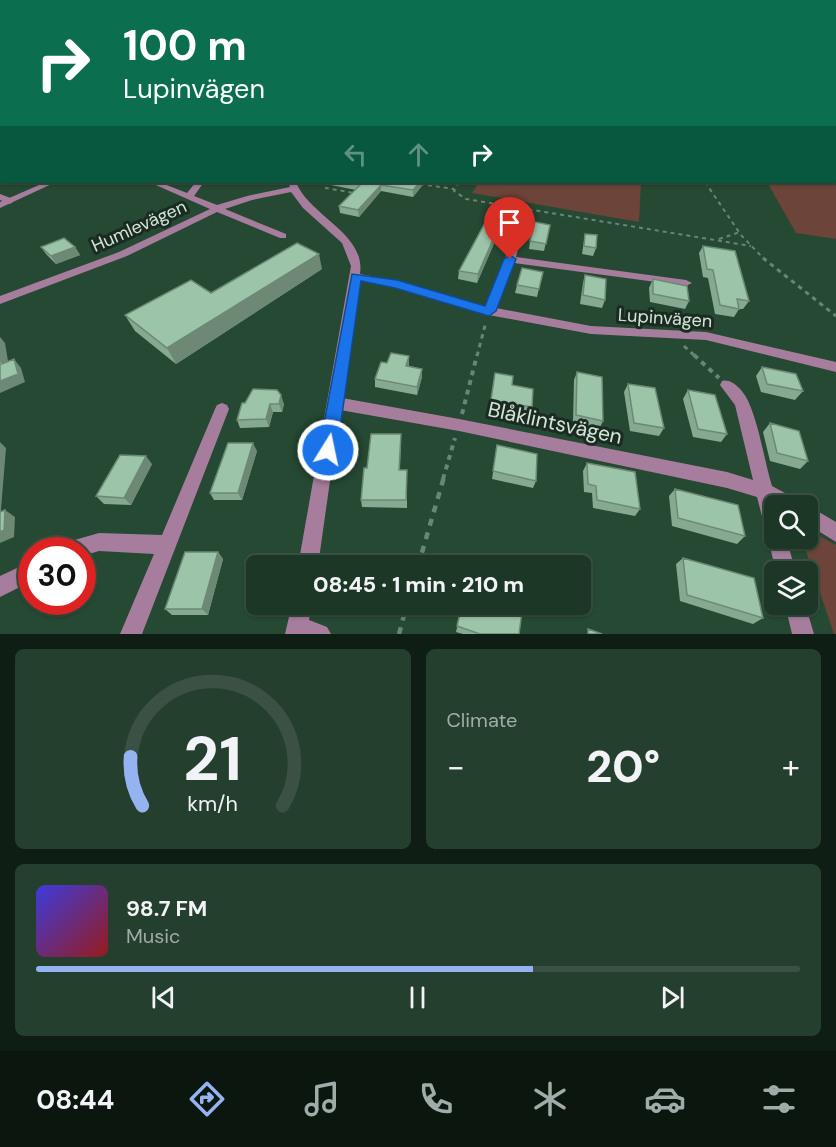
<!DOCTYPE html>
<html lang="en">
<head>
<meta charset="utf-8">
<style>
	body { margin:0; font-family:"DM Sans",sans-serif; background:#253f2e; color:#f1f3f6; height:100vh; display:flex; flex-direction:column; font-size:22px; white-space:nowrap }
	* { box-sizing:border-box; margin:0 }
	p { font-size:20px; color:#a0aca7 }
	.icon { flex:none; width:33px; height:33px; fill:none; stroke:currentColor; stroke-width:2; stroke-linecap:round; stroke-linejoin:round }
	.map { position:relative; height:634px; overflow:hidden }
	.details { display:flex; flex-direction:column; gap:15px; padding:15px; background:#0f1e15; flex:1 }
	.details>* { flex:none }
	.top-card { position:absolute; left:0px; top:0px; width:837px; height:183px; box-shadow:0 2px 4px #0004,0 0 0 2px #3a5143; background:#0b6e4f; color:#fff; overflow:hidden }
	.buttons { position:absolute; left:764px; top:495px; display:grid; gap:12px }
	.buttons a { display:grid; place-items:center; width:54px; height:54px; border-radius:9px; background:#1c3726; box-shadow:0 2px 4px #0004,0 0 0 2px #3a5143; font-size:30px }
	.speed { position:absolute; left:18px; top:537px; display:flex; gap:12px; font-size:30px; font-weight:700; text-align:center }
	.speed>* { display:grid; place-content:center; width:78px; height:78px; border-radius:50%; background:#1c3726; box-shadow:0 2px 4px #0004,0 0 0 2px #3a5143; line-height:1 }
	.speed .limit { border:9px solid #d22; background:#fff; color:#111 }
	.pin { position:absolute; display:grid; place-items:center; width:51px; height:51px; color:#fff; margin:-62px -26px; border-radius:50% 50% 50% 0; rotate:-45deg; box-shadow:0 0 6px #0007 }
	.pin .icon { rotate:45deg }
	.me { position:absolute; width:66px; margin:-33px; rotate:10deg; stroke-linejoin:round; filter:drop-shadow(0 0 4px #0008) }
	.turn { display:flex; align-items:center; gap:21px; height:126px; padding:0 24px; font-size:27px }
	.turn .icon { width:78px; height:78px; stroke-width:2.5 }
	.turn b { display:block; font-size:42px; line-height:51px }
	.lanes { display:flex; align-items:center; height:57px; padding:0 24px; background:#0003; justify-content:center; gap:30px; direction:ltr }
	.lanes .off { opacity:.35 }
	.big { font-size:45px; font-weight:800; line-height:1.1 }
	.details .tile { flex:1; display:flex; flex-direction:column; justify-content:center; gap:9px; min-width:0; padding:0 21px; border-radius:9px; background:#253f2e }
	.details .dial { align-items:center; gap:0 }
	.dial svg { height:156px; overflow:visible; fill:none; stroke:#3a5143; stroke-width:7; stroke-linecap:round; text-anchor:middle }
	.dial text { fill:#f1f3f6; stroke:none }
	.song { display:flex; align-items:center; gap:18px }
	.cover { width:72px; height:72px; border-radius:9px; background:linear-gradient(135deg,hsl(240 70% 55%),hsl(0 70% 35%)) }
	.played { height:6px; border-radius:3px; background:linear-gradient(90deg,#95b2f1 65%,#3a5143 65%) }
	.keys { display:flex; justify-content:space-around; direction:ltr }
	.heat { display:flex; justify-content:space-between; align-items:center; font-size:33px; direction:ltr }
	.details .tiles { flex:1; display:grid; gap:15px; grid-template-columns:1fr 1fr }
	.tile:last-child { grid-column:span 2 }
	.trip { position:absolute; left:246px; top:555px; width:345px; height:60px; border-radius:9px; background:#1c3726; box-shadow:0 2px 4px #0004,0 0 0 2px #3a5143; font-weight:800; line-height:60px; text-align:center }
	.tabs { display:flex; height:96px; justify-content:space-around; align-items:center; background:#0b160f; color:#a0aca7 }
	.tabs .icon { width:42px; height:42px }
	.tabs .current { color:#95b2f1 }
	.tabs b { font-size:27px; color:#f1f3f6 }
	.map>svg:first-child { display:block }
</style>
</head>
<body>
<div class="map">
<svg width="836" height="634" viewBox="0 0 836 634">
	<rect width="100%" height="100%" fill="#254933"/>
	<path fill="#6d4439" d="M836,168V239L796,233L767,182H836Z
		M479,182H641L639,222L472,193Z
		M807,529L836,545V634H834L802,539L807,538Z"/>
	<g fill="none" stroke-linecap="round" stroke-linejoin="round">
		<path stroke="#698674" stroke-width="1.5" stroke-dasharray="2 2" stroke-linecap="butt" d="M705,182L707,184
			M331,184L333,182"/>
		<path stroke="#698674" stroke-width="2" stroke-dasharray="4 4" stroke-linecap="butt" d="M333,182L326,188L354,193
			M459,182L454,191L466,199L751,246
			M705,182L741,235L765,260
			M420,184L454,189
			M719,239L740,232"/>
		<path stroke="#698674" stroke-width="3" stroke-dasharray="4.5 4.5" stroke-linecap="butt" d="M763,258L836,316
			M684,346L695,356
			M477,356L486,322"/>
		<path stroke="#698674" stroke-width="4" stroke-dasharray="5 5" stroke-linecap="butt" d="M694,355L719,378
			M462,414L477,355
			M443,479L455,438"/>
		<path stroke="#698674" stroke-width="4.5" stroke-dasharray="7 7" stroke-linecap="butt" d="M418,566L444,477
			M399,634L407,604"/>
		<path fill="#a77d9d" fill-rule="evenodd" d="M0,142H2L0,147Z
			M0,167H2V171H0Z
			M149,182H159L187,193L196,182H204L194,196L217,205L247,196L290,187L288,182H296C309,216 366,233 360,274L397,281L485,306L505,259L513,229L518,226L521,227L523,229L516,257L686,280L692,283L686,286L514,263L496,308L591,326L706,332L836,362V372L706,340L591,334L489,315L396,287L359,281L342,398L459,419L727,472L753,480L735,405L720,385L722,381C733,378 745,393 749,403C760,429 764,459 772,486L798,500L801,506H774V538H786L796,572H776L768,538L769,535L765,528L757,497L727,488L459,431L340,410L318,566H298L351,266L342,243L303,208L291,192L252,200L225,209L286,234V238H280L217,212L127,256L0,304V296L119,252L210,209Z
			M0,194L13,199L14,201L10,204L0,200Z
			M222,403L227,405L229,409L142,634H120L154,554L99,551L82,556V550H62L64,543L99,533L162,535L215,409L217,405Z
			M807,505L836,522V542L807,524Z
			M32,561V581L0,597V576Z
			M292,604H312L309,620L327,627L331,634H285Z
			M785,604H805L814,634H792Z"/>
		<path fill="#a77d9d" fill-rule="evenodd" d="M46,182H56L0,208V202Z"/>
	</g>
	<path fill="#86a991" d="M316,182H425L413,197L381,191L359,217L340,213L339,206L356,190Z
		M506,210L505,218L477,283L458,279L459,271Z
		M550,225L544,251L529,249L530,241Z
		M585,234L596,248L593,256L582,254Z
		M703,246L749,301L743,309H739L734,317L715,314L708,278L703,277L699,253Z
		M41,247H75L80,255L56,264L46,254Z
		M322,269L176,364L135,331L125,315L211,293Z
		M543,272L537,297L515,293L517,285Z
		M585,275L605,300L602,308L580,304L583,283Z
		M653,279L689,301L685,309L650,302L649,288Z
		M409,356V366L422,369V377L417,395L375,387V379L387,363Z
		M762,367L803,391L795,400L761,392L756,376Z
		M577,372L603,421L599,429L573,423L574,380Z
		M495,373L532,407L530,416L490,408Z
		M628,384L664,428L659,436L630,431L624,392Z
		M688,390L727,434L721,442L693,437L683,399Z
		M242,403L284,404L282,412H273L269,427L240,428L237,420Z
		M770,423L808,461L800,469L770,461L763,432Z
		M401,434L400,470L407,478V508L362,507L361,500L367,468Z
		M497,445L536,481L533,488L492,479Z
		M257,451L242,500H214L210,493Z
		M587,463L640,509L635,516L593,508L592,493L584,492L583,471Z
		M152,464L131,505L104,504L96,496Z
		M675,489L745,536L737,544L672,526L669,496Z
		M218,552L223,559L208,615H172L165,609Z
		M683,558L763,618L753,624L680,601L676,564Z
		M462,604L519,634H463L456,632Z"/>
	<path fill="#6d8976" d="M420,182H425L413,197V190Z
		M381,185V191L359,217L358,210Z
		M506,210L505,218L477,283L478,274Z
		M75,247L80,255L56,264L51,256Z
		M319,254L322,269L176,364L167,348Z
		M0,337L5,343L10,373L2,364L0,349Z
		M409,356V364L406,374V366Z
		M14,359L21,368L25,382L0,393V381Z
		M422,369V377L417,395V387Z
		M281,395L284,404L282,412L279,404Z
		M270,404L273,412L269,427L266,419Z
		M0,442L6,448L0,522Z
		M253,443L257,451L242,500L238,493Z
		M146,456L152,464L131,505L124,498Z
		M5,510L15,517L14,537L0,543V532Z
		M218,552L223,559L208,615L202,609Z"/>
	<path fill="#9cc4a9" stroke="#6d8976" stroke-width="1.5" d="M1,103H2V119H0Z
		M348,182H420L413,190L381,185L358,210L339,206L361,184Z
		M493,208L506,210L478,274L459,271Z
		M535,222L550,225L546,244L530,241Z
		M585,234L597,235L596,248L584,246Z
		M64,238L75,247L51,256L41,247Z
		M297,243L319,254L167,348L125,315L191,280L211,293Z
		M703,246L735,251L749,301L737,299L739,309L720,305L713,270L707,269Z
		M522,268L543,272L539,289L517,285Z
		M585,275L606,279L605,300L583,295Z
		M653,279L687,286L689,301L653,294Z
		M0,349L2,364L14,359L18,374L0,381Z
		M391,353L409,356L406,366L422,369L417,387L375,379L381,362L387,363Z
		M762,367L796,374L803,391L767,384Z
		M577,372L602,377L603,421L576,415Z
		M495,373L513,376L512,385L533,389L532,407L491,400Z
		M628,384L655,388L664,428L634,423Z
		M253,389L277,390L281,395L279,404H270L266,419L237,420L242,403H245Z
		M688,390L715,395L727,434L698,429Z
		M770,423L799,431L808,461L777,453Z
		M371,434H401L399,470H407L406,500H361L364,468H367Z
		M228,443H253L238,493H210Z
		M497,445L537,454L536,481L493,471Z
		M120,455L146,456L124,498L96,496Z
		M587,463L635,472L640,509L597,500L596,486L588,484Z
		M675,489L738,505L745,536L678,518Z
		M5,510L4,530L0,532V512Z
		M185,552H218L202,609H165Z
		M683,558L754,578L763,618L687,595Z
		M462,604H523L519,634H480L457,626Z
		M588,629L602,634H588Z"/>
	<linearGradient id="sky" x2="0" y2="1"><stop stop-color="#14281c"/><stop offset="0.46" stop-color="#405f5b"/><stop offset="1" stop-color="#405f5b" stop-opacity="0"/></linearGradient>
	<rect width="836" height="165" fill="url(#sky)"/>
	<path fill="#1a73e8" stroke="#114b97" stroke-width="1.5" d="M510,255L516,259L496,311L489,316L395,288L361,281L337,450L334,455L328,457L322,455L319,450L352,274L397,280L485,306L504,259Z"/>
	<g text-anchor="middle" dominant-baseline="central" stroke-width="6" stroke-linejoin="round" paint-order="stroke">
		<g font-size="18" fill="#d2e6d8" stroke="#1b2b21">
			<text transform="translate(139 226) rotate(-24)">Humlevägen</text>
			<text transform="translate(665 318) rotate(4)">Lupinvägen</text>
		</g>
		<g font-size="21" fill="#d2e6d8" stroke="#1b2b21">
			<text transform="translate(555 423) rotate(12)">Blåklintsvägen</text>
		</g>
	</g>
</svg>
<div class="buttons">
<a><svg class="icon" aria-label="search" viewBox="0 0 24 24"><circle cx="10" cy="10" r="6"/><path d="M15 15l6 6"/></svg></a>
<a><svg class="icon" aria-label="layers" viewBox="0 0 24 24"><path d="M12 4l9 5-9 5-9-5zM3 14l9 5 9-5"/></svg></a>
</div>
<div class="speed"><div class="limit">30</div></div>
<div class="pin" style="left:510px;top:259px;background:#d93025"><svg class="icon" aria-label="arrive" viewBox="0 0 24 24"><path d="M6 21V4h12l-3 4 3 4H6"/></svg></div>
<svg class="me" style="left:328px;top:450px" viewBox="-20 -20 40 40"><circle r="17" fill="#1a73e8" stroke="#fff" stroke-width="3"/><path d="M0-11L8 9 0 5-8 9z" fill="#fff"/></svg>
<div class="trip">08:45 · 1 min · 210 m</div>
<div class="top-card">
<div class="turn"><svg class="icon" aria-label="right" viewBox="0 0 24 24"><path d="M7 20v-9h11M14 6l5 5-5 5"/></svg><div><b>100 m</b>Lupinvägen</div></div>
<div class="lanes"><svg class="icon off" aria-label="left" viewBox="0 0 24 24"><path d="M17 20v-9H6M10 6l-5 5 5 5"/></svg><svg class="icon off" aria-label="ahead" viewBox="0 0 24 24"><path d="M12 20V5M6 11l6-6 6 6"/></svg><svg class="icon" aria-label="right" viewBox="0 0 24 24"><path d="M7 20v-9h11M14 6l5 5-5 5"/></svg></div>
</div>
</div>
<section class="details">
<div class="tiles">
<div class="tile dial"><svg viewBox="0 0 100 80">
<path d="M14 69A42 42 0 1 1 86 69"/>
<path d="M14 69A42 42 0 0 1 8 44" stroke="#95b2f1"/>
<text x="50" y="56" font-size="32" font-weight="700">21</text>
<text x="50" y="72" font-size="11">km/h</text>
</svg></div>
<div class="tile"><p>Climate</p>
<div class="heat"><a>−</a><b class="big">20°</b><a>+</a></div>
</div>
<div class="tile">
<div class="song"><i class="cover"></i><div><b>98.7 FM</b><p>Music</p></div></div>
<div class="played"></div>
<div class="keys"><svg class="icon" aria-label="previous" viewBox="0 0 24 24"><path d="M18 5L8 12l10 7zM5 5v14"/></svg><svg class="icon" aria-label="pause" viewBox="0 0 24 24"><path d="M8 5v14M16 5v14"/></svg><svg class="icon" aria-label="next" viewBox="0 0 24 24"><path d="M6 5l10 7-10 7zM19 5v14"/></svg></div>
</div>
</div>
</section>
<nav class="tabs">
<b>08:44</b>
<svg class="icon current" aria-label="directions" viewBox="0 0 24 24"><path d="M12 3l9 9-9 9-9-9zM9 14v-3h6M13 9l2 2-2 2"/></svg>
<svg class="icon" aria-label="music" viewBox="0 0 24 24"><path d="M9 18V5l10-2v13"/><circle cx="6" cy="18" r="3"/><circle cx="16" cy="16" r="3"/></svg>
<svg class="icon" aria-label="phone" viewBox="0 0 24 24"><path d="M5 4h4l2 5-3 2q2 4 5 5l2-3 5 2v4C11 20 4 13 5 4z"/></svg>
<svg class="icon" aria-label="climate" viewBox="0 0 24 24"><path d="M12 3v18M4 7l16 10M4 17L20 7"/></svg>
<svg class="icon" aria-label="car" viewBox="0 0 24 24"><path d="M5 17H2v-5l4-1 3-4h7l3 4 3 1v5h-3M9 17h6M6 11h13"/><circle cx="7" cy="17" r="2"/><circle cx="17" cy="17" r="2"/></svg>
<svg class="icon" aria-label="filters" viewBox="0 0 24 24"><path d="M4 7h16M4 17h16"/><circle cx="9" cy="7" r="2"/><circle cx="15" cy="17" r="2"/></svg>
</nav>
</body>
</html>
